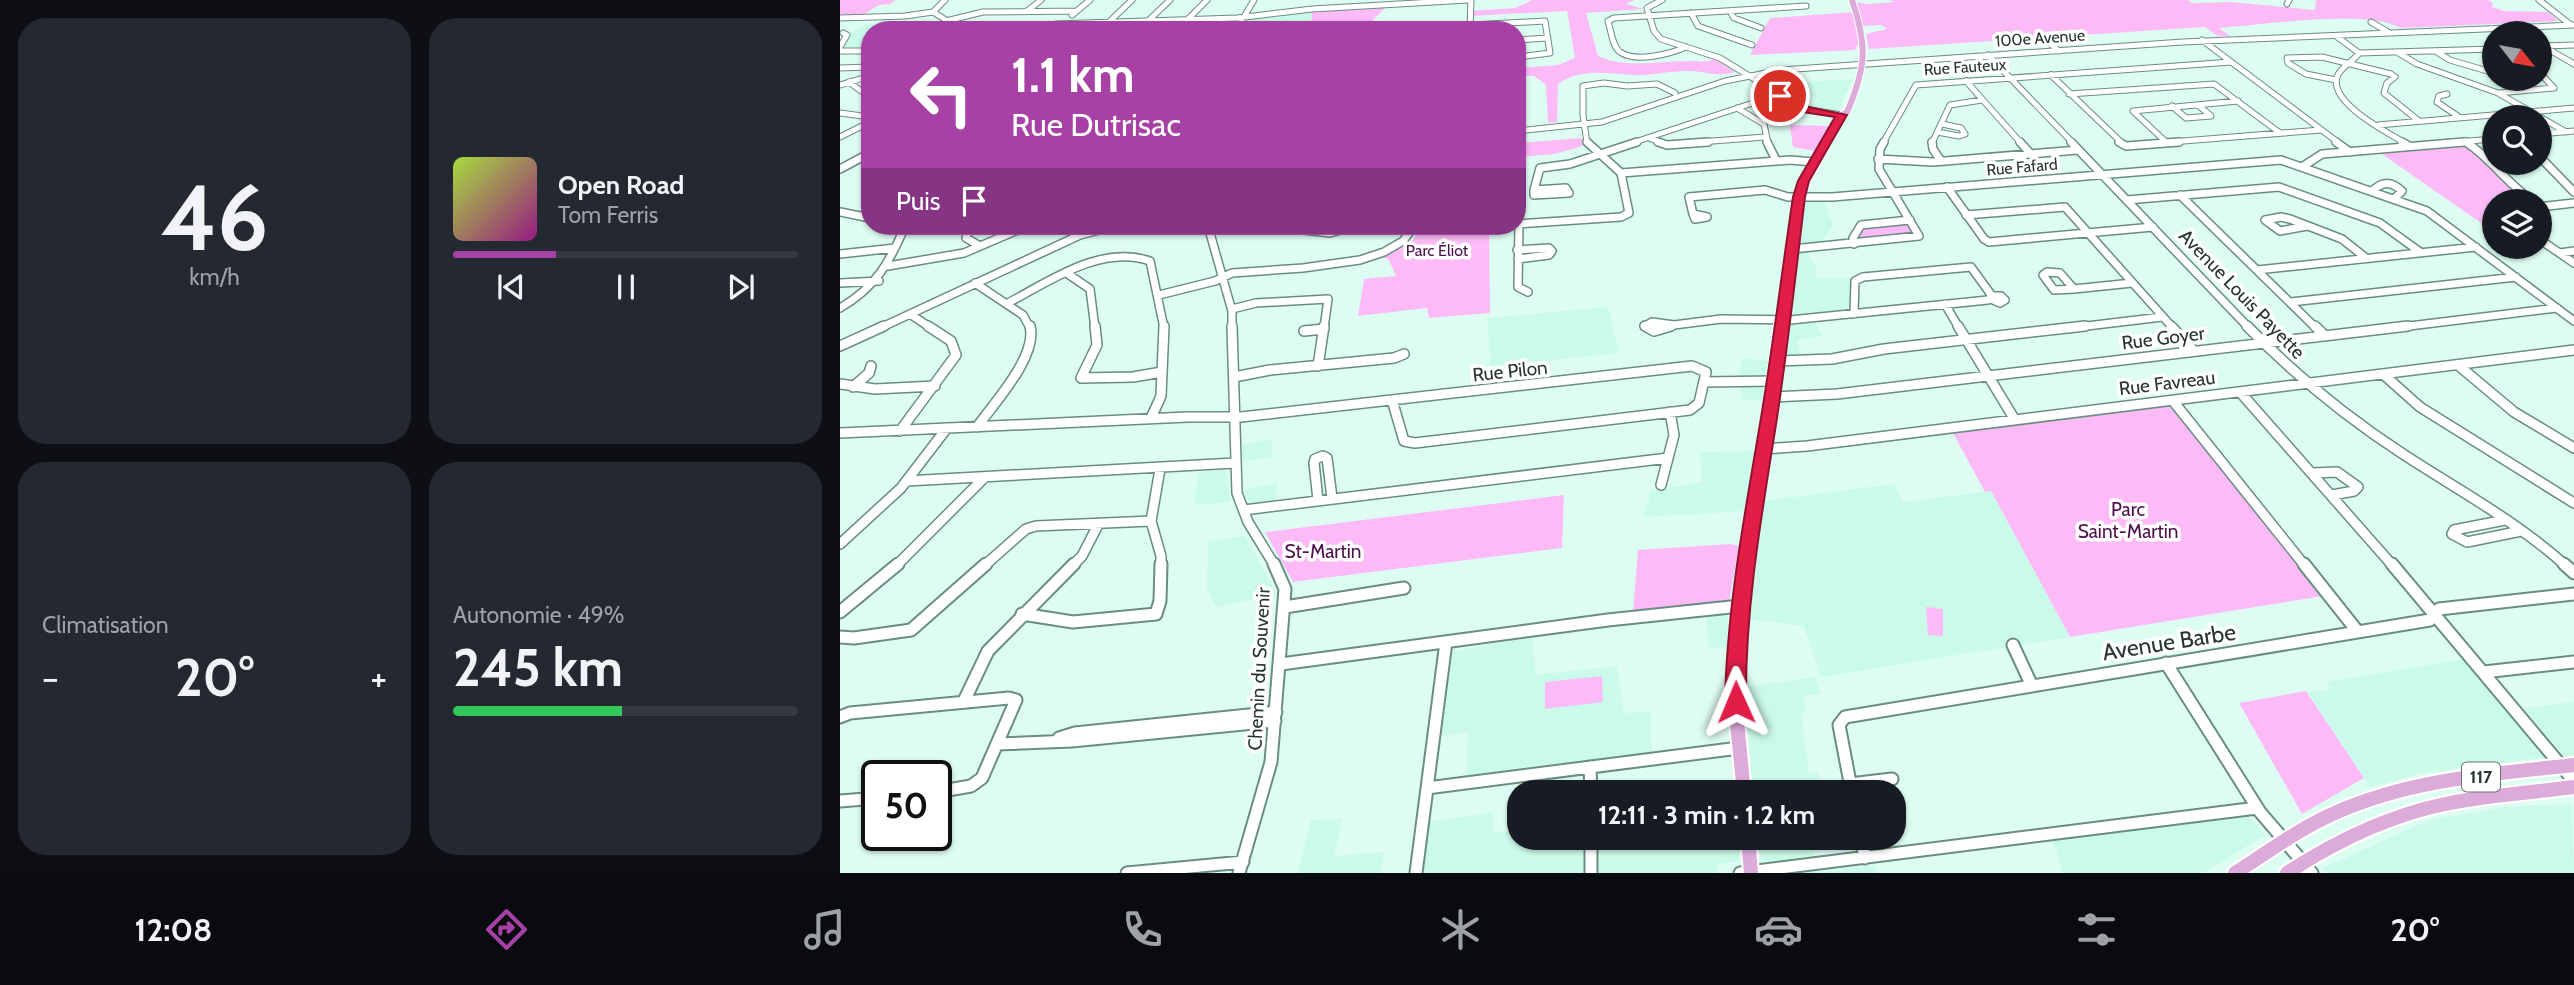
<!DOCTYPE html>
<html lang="fr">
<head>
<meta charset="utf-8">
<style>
	body { margin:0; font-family:Cabin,sans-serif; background:#242831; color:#f1f3f6; height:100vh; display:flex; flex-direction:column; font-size:26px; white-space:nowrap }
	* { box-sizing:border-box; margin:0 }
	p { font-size:23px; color:#9ea1a6 }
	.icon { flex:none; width:38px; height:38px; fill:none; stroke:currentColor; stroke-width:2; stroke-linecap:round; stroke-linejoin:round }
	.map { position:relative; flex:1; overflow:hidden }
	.drawer { display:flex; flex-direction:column; gap:18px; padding:18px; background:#0d0f14; width:840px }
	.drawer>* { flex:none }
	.guide { position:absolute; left:21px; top:21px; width:665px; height:214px; border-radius:28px; box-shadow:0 2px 5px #0004; background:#a841a5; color:#fff; overflow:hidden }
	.needle { width:46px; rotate:121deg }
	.tools { position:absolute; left:1642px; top:21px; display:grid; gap:14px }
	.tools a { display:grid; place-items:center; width:70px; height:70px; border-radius:50%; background:#171b24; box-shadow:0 2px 5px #0004; font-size:35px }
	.speed { position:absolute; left:21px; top:760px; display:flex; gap:14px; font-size:35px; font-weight:700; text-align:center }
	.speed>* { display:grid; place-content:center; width:91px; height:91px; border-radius:50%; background:#171b24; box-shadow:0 2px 5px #0004; line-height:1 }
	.speed .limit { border:4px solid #111; border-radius:10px; background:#fff; color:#111 }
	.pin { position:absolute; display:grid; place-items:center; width:60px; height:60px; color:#fff; margin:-30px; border:4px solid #fff; border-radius:50%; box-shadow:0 2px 7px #0007 }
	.me { position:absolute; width:77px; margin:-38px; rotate:359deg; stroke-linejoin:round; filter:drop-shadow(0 0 5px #0008) }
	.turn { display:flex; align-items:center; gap:24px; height:147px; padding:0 35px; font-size:32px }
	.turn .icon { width:91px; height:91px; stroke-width:2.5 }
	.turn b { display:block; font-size:49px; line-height:60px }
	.then { display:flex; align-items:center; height:66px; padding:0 35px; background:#0003; gap:14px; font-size:26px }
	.big { font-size:52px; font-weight:800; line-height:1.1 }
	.drawer .card { flex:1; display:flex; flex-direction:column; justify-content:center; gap:10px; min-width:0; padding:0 24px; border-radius:28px; background:#242831 }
	.drawer .dial { align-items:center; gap:0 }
	.dial b { font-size:91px; line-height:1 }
	.song { display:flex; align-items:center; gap:21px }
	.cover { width:84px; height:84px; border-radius:10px; background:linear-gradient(135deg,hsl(80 70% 55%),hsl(310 70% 35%)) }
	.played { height:7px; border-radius:4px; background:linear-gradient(90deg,#a841a5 30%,#363941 30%) }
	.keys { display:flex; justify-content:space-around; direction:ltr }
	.heat { display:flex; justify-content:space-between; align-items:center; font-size:38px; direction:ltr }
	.charge { height:10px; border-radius:5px; background:linear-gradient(90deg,#34c759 49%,#363941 0) }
	.drawer .tiles { flex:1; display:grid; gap:18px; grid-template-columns:repeat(2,1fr) }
	.trip { position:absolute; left:667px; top:780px; width:399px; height:70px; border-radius:28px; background:#171b24; box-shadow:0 2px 5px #0004; font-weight:800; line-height:70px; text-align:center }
	.tab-bar { display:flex; height:112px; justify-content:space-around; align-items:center; background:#090b0e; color:#9ea1a6 }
	.tab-bar .icon { width:49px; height:49px }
	.tab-bar .current { color:#a841a5 }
	.tab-bar b { font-size:32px; color:#f1f3f6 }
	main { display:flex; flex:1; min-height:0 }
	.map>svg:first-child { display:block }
</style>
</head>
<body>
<main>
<section class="drawer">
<div class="tiles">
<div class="card dial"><b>46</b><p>km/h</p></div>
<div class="card">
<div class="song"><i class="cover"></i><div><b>Open Road</b><p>Tom Ferris</p></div></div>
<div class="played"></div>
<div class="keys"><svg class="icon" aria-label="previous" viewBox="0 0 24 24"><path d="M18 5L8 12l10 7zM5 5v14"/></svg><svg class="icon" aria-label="pause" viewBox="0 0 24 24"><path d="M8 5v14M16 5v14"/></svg><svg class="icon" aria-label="next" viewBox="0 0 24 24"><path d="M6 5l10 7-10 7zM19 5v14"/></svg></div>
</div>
<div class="card"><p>Climatisation</p>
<div class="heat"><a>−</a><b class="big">20°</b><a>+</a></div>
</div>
<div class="card"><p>Autonomie · 49%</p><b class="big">245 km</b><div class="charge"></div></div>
</div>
</section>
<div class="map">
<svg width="1734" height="873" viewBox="0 0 1734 873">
	<rect width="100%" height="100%" fill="#defdf2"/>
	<path fill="#cafae9" d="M472,10L471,30H400L407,20Z
		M78,23L89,29L30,30V49L3,50L11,32L25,25Z
		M1012,79L998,111L994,112L966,107L980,101L951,83Z
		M966,200L984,201L991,221L994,223L980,245L962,247L977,267L976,278H1012L1008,311L972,315L982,336L957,340L962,357L944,358L949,324L954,323V316L950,314Z
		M768,307L779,353L651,366L647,318Z
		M902,358L932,361L923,400H903L899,378Z
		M431,439L433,457L403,461L402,445Z
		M916,451L906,511L804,517L811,491L862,482L860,452Z
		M386,470L390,502L354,505L359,472Z
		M437,483L436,500L409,503L404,490Z
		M1054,484L1063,502L1151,491L1230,637L981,677L964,626L909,619L922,501Z
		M405,536L437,594L376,607L367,588L368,541Z
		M888,612L887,648L868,647L867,614Z
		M693,637L695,675L777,666L784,713L810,711L812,753L626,776L628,732L600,736L614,651Z
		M1624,659L1704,756L1703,758L1582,773L1530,787L1468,692L1491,689L1486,682Z
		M975,677L981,694L963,696L966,709L961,714L969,773L978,772L983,793H913L905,687Z
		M1734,702V755L1725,756L1683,708Z
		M1732,804L1734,873H1488L1483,868L1589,820L1670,807Z
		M653,813V833L677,831L679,814V838H898L901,861L877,864L878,873H576L583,822Z
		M1409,817L1425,835L1363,873H1223L1213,840Z
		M502,819L494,856L544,852L541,873H458L471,820Z
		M919,838H971L977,873L1035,865L1037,873H934L932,860L921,861Z"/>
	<path fill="#fcbbf7" d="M0,0H56L50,4L39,5L21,16L0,17Z
		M692,0H795L786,4L804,9L746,13L758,56C787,69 817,61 848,61C859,61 864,63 875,59L895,72C874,78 868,71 847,71C829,71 810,76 792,75C765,73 741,68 718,84L717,122L708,123L706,85L694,76H677V68L718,65L735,58L727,11L630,16V11L675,8Z
		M1048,0H1347L1352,3L1392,2L1475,10L1476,0H1648L1653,3L1652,7L1664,11L1708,12L1718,21L1560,28C1528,9 1421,25 1379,28L1390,36H1378L1365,27L1029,49L1026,34L1047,29L1041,25L1023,26L1016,2L1027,4L1055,2Z
		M547,6L523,30H471L472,10Z
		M1014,12L1020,40L1015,50L910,55L930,18Z
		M950,126L951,125L990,126L975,151L953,147Z
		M742,138L743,146L715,154L677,157V143Z
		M1622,143L1645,157L1667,184L1689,201H1654V232L1539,152Z
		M1067,223L1075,235L1016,239L1023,227Z
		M581,226H649L650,313L589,318L587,308L518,316L524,279L556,276L549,260L543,257L573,240Z
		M1326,406L1336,411L1483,596L1230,637L1151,491L1145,492L1113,433Z
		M724,495L722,548L453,582L425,532Z
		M890,544L899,546L889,601L793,613L798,550Z
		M1086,607L1103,609V636L1088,635Z
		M762,676L763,702L705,709V682Z
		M1466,691L1524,778L1462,814L1399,703Z"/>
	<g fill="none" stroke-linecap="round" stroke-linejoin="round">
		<defs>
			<path id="minor-far3" d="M105,0L93,12L122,30
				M822,0L807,8L814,31L821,39L880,58L963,109L1002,115
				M1699,0L1731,25
				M1447,4L1449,0
				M187,11L201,0
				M890,11L894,18L921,28
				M851,13L858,26L912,45
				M232,15L250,0
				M0,18L65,16L93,12
				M347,20L367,0
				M106,21L143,12L237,11
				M308,21L330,0
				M269,22L292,0
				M1531,22L1548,32
				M216,24L397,18L472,9L628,0
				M631,25L705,21L710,53L677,57
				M630,29L631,0
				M396,30L414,0
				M1496,36L1519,53C1513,62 1500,67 1497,77C1489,103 1547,132 1565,143
				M1204,38L1219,51
				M677,40L708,38
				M1362,40L1499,143
				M1703,46L1734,64
				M1704,46L1734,45
				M0,47L7,35L3,33
				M846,47C830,54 796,63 780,52C772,46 771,30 768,21L774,18L966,6
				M0,51H30
				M1557,52L1577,64L1658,93L1726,132
				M1597,52L1610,60L1654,73
				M1519,53L1654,49
				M1148,55L1233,143
				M0,68L30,67
				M1211,75L1282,143
				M1496,80L1466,74L1448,63L1447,58L1482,57L1551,74L1555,77L1547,83L1544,93L1579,121
				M1126,81L1181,143
				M9,82L21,91L30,92
				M0,85L30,76
				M677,89V105
				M1659,93L1714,88L1699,72
				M1229,94L1374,84L1440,133
				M1607,94L1599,96L1597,102L1619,117
				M1332,106L1346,118L1371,116L1358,105
				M897,108L924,124L928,143
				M0,113L30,117
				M1538,125L1734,108
				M677,131L762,122L885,81L941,70L1343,42L1734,25
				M1097,132L1119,136L1125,134L1121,128L1102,124
				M1699,134L1734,131
				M0,137L30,122
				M809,138L823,143
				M1625,141L1629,143
				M747,143L743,115V86L764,83L787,86L817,84L835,93
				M792,143L937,95
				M847,143L925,137
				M1043,143L1076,85L1391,62
				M1092,143L1110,105L1142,100
				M1318,143L1481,130
				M1327,143L1293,111L1398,101
				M1604,143L1654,139"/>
			<path id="minor-far2" d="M818,142L827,145L868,142
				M927,142L936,160
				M1092,142L1093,149L1101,161
				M1180,142L1190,153
				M1231,142L1409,328
				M1279,142L1286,146L1339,142
				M1496,142L1510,152
				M1562,142L1569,146
				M1626,142C1652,159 1667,184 1693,201
				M1699,156L1734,192
				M1038,159L1093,162L1238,150
				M1462,167L1482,154L1624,142
				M0,169L30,153
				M781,173L950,160L974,162
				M1107,187L1144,239L1149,242L1313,227
				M726,188L729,193L694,195V190Z
				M694,190L700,168L730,164L797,142
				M1532,191C1543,181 1551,181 1562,191L1554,199
				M1340,195L1476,328
				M1287,200L1439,187L1540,223L1580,252
				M1699,207L1734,203
				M0,212L30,218
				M853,214L867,217L855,219Z
				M853,214L849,197L925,190L948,197H992L1441,160L1587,211L1734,321
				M1126,215L1225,207L1333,328
				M677,224L781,217L789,213L781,173L747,142
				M679,224L678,287L688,292
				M130,226L126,238L140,246
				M368,226L392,311V328
				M1467,226L1440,231L1425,220L1441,217L1450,219L1502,239L1526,258
				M463,230L490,233L515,226
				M1699,239L1734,263
				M1014,244L1013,238L1021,225L1070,220
				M953,249L1079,236L1039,169L1040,149L1044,142
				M677,250L709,248L712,251L709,255L678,259
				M1720,253L1734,251
				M0,254L55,248
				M48,266L124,253L187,226
				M1417,270L1636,247
				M1207,272L1220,273L1234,289L1214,290L1203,275Z
				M228,274L250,289L255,328
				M0,283L39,281
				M135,283L183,315L190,328
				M1234,289L1292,283
				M319,295L375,281L392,273L463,268L520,260L544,252L563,241L574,226
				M1451,302L1676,277
				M168,303C210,281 261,244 310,261L324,328
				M1105,304L1119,328
				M0,308C35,288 50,262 65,226
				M392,309L416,303L488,299L484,328
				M70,314L91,328
				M1014,314L1015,281L1023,277L1131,267L1152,296
				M834,325L881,319L950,320L1148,300L1152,296H1161L1165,300L1160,303L1151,299
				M40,328L240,235L259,230L349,226
				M808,328L805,326L812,322L834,325
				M825,328L834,325
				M1230,328L1322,317
				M1553,328L1717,308"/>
			<path id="minor-far1" d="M255,326L257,345L241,378L293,377L322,372
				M392,326L397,493L408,522L435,566
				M805,326L814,331L831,326
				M1118,326L1175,420
				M1331,326L1353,350
				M1407,326C1455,375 1506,417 1563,454C1618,490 1678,522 1726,566
				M1475,326L1485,336
				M464,331L484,329
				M0,346L44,326
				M937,361L992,359L1044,349L1245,326
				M1618,365L1674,412L1734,448
				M478,366L484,326
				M1543,374L1580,407L1734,503
				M394,377L430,370L554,358L564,354
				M864,382L934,381
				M0,384L35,389L95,386
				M13,387L29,373L31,366
				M1400,392L1553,566
				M932,397L997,394L1568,326
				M1333,401L1465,566
				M311,418L321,396L324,326
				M137,427C154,403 198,356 190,326
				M60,431L116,355L111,341L88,326
				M0,433L347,417H401L852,366L866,372L859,403L850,410L575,443L564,441L552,400
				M924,449L967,446L1734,350
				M320,469L311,521L321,556V566
				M1473,473L1497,472L1518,487L1514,491L1492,495
				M66,481L395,463
				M821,485L834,435L830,412
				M478,500L474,463L475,459L483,456L487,458L492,498
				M404,510L828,458
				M1665,520L1614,530L1612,534L1627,542L1681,531
				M0,544L61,488L107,428
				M56,566L144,478
				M144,566L186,529L196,526L311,521
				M232,566L242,556L259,523"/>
			<path id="minor" d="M1464,564L1518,632
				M1552,564L1734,781
				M1724,564L1734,573
				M445,607L564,588
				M0,612L58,564
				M182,614L233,622L316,614L320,601L321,564
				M0,637L14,638L71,630L146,564
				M1173,645L1192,686
				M1326,663L1420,812L1472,873
				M441,664L768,620L900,606
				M1644,672L1734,662
				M124,701L148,651L234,564
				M0,717L10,713L169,698L176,700L142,778L131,786L96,792
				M219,738L235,733L436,712
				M157,744L232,741L435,721
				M750,767L751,793
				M1010,784L1052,779
				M587,788L899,748
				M1012,793L999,725L1005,717L1590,620L1599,609L1734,594
				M0,801L37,798
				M751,838V873
				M1021,838L1025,858
				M287,873L403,862
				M399,873L431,762L445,589L434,564
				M576,873L606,642
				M900,873L1417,808"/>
			<path id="major-far3" d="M986,143L1002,115L1007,112C1026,68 1028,46 1012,0"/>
			<path id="major-far2" d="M940,328L959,194L987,142"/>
			<path id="major-far1" d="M907,566L940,326"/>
			<path id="major" d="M904,793L896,712V641L907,564
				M908,838L911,873
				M1395,873C1428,852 1460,828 1497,812C1572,779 1654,774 1734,765
				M1447,873C1496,841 1547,816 1605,804C1647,795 1691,793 1734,787"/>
		</defs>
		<use href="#minor-far3" stroke="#6a8d81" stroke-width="7"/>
		<use href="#minor-far2" stroke="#6a8d81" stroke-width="10"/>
		<use href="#minor-far1" stroke="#6a8d81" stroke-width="12"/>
		<use href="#minor" stroke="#6a8d81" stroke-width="15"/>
		<use href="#major-far3" stroke="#fff" stroke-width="8"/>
		<use href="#major-far2" stroke="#fff" stroke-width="10"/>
		<use href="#major-far1" stroke="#fff" stroke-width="14"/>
		<use href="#major" stroke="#fff" stroke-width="18"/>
		<use href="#minor-far3" stroke="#fff" stroke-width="5"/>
		<use href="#minor-far2" stroke="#fff" stroke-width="7"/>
		<use href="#minor-far1" stroke="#fff" stroke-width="9"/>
		<use href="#minor" stroke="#fff" stroke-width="11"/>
		<use href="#major-far3" stroke="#ddabda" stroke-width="6"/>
		<use href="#major-far2" stroke="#ddabda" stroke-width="8"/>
		<use href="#major-far1" stroke="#ddabda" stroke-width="10"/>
		<use href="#major" stroke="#ddabda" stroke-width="14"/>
	</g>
	<path fill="#e11d48" stroke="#92132f" stroke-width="2" d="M940,93L969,107L1007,115L969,181L965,197C956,271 948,345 937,418C922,513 905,606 906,702L903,709L896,711L888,709L885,702C887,606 905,513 921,418C933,345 942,271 953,197L958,181L995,117L963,112L936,98L935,96Z"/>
	<g text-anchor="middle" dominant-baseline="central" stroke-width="7" stroke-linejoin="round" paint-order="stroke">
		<g font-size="16" fill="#273631" stroke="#fff">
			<text transform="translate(1200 38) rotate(-4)">100e Avenue</text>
			<text transform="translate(1125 67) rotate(-4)">Rue Fauteux</text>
			<text transform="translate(1182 167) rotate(-5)">Rue Fafard</text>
		</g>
		<g font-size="16" fill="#4d104c" stroke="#fff">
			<text x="597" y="250">Parc Éliot</text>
		</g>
		<rect fill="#fff" stroke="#68726f" stroke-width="2" x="1622" y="762.5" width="38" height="29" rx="5"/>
		<g font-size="18" font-weight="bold" fill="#273631">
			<text x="1641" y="777">117</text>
		</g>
		<g font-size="19" fill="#273631" stroke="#fff">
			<text transform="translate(1402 294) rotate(46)">Avenue Louis Payette</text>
			<text transform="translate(1323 338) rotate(-7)">Rue Goyer</text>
			<text transform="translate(670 371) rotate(-6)">Rue Pilon</text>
			<text transform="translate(1327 383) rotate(-7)">Rue Favreau</text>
			<text transform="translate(419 669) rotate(-87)">Chemin du Souvenir</text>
		</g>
		<g font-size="19" fill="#4d104c" stroke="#fff">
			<text x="1288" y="509">Parc<tspan x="1288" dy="22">Saint-Martin</tspan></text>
			<text x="483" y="551">St-Martin</text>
		</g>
		<g font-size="23" fill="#273631" stroke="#fff">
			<text transform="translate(1329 642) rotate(-9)">Avenue Barbe</text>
		</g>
	</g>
</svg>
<div class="tools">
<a><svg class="needle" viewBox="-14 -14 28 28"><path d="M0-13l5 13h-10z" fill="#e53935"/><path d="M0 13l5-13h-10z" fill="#9ea1a6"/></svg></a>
<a><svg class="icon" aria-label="search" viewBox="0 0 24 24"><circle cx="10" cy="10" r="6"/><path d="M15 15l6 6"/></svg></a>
<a><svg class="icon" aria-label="layers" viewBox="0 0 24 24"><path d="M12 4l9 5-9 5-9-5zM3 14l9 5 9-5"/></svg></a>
</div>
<div class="speed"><div class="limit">50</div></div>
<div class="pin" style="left:940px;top:96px;background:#d93025"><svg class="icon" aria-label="arrive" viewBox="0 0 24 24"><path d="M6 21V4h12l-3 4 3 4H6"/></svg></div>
<svg class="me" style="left:896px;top:702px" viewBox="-20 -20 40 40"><path d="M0-17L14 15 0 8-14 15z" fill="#e11d48" stroke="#fff" stroke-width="4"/></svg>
<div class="trip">12:11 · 3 min · 1.2 km</div>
<div class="guide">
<div class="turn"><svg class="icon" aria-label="left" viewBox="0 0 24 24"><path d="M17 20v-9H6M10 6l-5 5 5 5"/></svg><div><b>1.1 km</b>Rue Dutrisac</div></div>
<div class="then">Puis<svg class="icon" aria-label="arrive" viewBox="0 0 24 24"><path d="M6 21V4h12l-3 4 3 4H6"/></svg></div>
</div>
</div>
</main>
<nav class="tab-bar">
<b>12:08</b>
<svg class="icon current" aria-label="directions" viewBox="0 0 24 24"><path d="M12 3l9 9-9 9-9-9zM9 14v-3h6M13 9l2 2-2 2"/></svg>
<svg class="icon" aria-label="music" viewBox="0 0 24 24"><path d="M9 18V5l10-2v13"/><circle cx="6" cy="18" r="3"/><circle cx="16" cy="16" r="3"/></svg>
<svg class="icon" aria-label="phone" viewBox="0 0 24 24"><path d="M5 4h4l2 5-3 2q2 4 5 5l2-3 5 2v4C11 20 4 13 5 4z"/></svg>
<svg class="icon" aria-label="climate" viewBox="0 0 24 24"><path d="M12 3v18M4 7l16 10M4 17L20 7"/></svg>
<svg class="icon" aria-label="car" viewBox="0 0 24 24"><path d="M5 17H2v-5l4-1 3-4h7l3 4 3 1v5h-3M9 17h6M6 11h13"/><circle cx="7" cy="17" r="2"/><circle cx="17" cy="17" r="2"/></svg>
<svg class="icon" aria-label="filters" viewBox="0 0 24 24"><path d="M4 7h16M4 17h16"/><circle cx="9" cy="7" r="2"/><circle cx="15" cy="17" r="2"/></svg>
<b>20°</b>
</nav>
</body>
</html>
